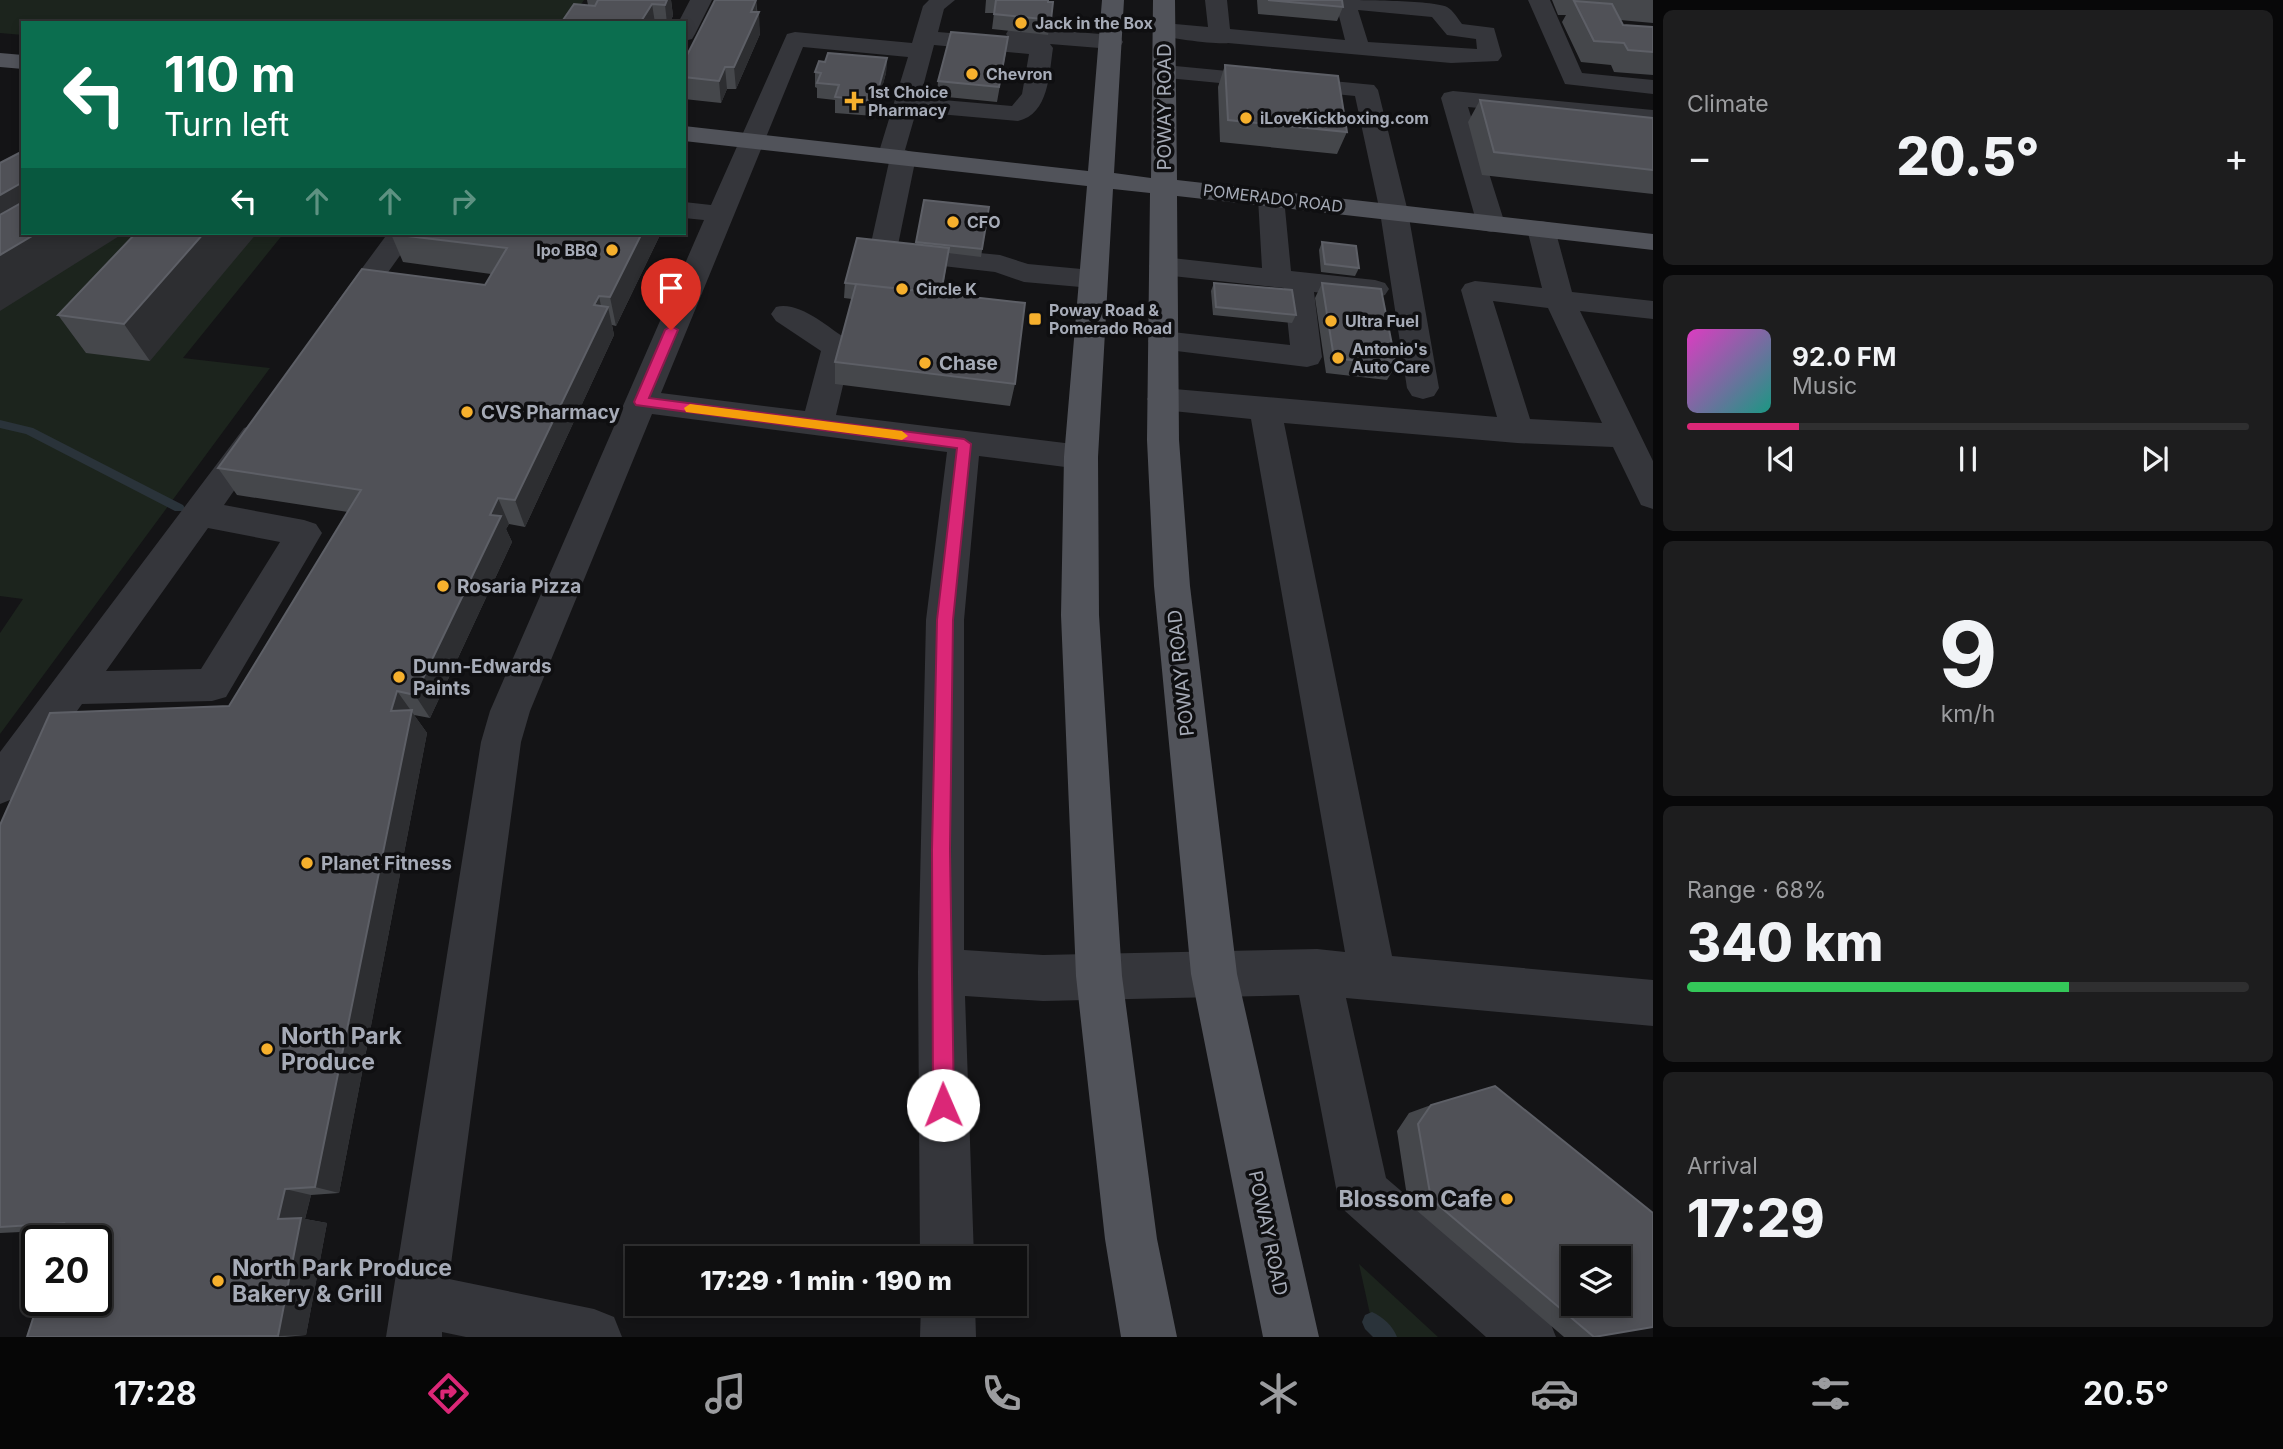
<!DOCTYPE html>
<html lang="en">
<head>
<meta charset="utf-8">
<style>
	body { margin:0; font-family:Inter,sans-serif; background:#1d1d1e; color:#f1f3f6; height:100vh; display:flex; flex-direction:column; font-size:26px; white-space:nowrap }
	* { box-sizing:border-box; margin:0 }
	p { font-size:23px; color:#9b9c9f }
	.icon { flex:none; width:38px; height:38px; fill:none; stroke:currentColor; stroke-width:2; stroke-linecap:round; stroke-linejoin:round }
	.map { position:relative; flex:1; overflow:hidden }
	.drawer { display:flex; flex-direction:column; gap:10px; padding:10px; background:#080809; width:630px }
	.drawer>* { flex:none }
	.banner { position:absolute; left:21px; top:21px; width:665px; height:214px; border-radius:0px; box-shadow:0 4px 10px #0003,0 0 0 2px #2f2f30; background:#0b6e4f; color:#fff; overflow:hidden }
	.fabs { position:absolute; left:1561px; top:1246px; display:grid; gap:14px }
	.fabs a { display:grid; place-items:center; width:70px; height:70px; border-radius:0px; background:#0f0f10; box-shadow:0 4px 10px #0003,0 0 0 2px #2f2f30; font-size:35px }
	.speed { position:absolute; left:21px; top:1225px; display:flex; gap:14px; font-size:35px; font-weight:700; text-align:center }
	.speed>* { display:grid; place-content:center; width:91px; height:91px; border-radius:50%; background:#0f0f10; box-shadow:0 4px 10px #0003,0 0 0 2px #2f2f30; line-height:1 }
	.speed .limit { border:4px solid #111; border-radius:10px; background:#fff; color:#111 }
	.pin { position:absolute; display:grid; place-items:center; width:60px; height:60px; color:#fff; margin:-72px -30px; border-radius:50% 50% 50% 0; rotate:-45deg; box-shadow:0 0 7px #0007 }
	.pin .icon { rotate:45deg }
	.me { position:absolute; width:77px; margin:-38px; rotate:359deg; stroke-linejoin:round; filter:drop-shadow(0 0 5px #0008) }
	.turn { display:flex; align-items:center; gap:24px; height:147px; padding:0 28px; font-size:32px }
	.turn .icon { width:91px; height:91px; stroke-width:2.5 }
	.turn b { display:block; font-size:49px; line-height:60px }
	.lanes { display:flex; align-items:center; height:66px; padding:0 28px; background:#0003; justify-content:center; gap:35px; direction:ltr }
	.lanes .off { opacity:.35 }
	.big { font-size:52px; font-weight:800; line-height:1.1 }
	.drawer .widget { flex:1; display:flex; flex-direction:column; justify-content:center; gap:10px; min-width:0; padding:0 24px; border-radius:10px; background:#1d1d1e }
	.drawer .dial { align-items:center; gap:0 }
	.dial b { font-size:91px; line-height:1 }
	.song { display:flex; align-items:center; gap:21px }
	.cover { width:84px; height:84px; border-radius:10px; background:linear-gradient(135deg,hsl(310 70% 55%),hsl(170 70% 35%)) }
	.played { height:7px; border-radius:4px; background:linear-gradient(90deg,#db2777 20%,#2f2f30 20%) }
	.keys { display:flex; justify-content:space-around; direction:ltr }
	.heat { display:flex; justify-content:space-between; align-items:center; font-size:38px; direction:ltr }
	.charge { height:10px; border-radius:5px; background:linear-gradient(90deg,#34c759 68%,#2f2f30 0) }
	.trip { position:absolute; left:625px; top:1246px; width:402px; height:70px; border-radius:0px; background:#0f0f10; box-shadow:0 4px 10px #0003,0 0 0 2px #2f2f30; font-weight:800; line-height:70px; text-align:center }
	.tabs { display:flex; height:112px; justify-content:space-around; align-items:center; background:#060606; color:#9b9c9f }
	.tabs .icon { width:49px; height:49px }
	.tabs .on { color:#db2777 }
	.tabs b { font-size:32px; color:#f1f3f6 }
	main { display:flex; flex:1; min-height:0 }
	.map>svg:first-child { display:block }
</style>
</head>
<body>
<main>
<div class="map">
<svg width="1653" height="1337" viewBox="0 0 1653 1337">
	<rect width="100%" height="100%" fill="#141416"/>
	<path fill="#1c241d" d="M0,0H584L568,23H23V35L0,33Z
		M29,233H284L183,358L270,368L0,734V633L23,599L0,596V248Z
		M1359,1264L1438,1337H1375Z"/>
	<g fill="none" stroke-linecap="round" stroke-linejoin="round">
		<path fill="#2a333a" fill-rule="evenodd" d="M0,420L33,428L183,505L185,508L183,511H175L26,434L0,428Z
			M1372,1312C1383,1317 1393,1326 1397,1337H1373L1365,1329L1362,1322L1365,1315Z"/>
		<path fill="#35363b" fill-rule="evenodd" d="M690,0H712L695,34L692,39L684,41V23H678Z
			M929,0H955L944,9L938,32L1009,38L1006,34L1009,29L1017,27L1112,35L1120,37L1123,42L1120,47L1112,49L1050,44L1053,48C1049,74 1049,114 1018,121L916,112L905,150L912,152L916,157L898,245L1000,255L1028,264L1092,270L1102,273L1106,279L1102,285L1092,288L1024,282L995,272L873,258L869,252L889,162L882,160L878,155L908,57L803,47L661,393L805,411L821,351L776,321L771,314L776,307C800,301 827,327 848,340L852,347L836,415L1081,445L1093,449L1098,457L1093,465L1081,469L979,456L964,620V950L1043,955L1317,949L1345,952L1251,419L1163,410L1152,407L1147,399L1152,391L1163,388L1497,417L1461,290L1465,284L1475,281L1542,288L1527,229L1531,223L1541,221L1551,223L1555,229L1572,292L1653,301V319L1580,311L1653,461V509L1641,505L1613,447L1517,443L1284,423L1392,956L1653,980V1026L1346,998L1386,1178L1548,1317L1556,1337H1486L1345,1211L1337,1193L1299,995L1043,1001L965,996L974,1258H920L918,972L926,620L947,452L652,414L530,711L521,742L449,1279L594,1309L614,1317L622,1337H466L442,1332V1337H386L481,742L490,711L704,220L684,218V202L711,205L787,34L795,32L912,43L923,6ZM934,45L1029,54L1022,94L1012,106L920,98ZM1493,301L1548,308L1602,423L1530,419Z
			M1205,0H1227L1230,29L1345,40L1335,0C1356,0 1432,0 1447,7C1453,10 1458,19 1462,24L1494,28L1502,56L1498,61L1451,63L1228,43C1218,45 1169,38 1156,35L1153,30L1156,25L1164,23L1208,27ZM1358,10L1432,17L1447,35L1476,39L1477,49L1368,42Z
			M1528,0H1550L1582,73L1653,80V94L1565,84Z
			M1165,65L1374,85L1378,90L1408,212L1439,388L1434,396L1423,399L1412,396L1407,388L1380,212L1355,96L1157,77L1153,72L1157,67Z
			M1453,91L1653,110V124L1468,107L1505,224L1501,230L1491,232L1481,230L1477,224L1441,98L1444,93Z
			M1271,190L1280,192L1284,198L1291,271L1375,280L1385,283L1389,289L1385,295L1375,298L1314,292L1322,357L1318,364L1307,367L1152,348L1148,341L1152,334L1163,331L1290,345L1284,288L1163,275L1153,272L1149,266L1153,260L1163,257L1262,268L1258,198L1262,192Z
			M388,233H416L354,320L344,323L334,320L329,313Z
			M256,424L268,428L272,436L224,505L304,520L316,524L322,533L226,697L212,701L82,704L15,798L0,804V752L244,428ZM208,528L280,542L201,669L106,671Z
			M921,1304H975L976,1337H920Z"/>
		<path fill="#51535a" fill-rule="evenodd" d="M1102,0H1124L1114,173L1151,178L1153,0H1175L1177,180L1653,234V250L1177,196L1179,440L1190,586L1237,974L1319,1337H1263L1191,974L1154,586L1147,440L1150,193L1113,189L1098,457L1099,615L1122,976L1157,1239L1177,1337H1121L1105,1239L1076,976L1061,615L1064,457L1087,186L684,141V126L1088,171Z
			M0,53L23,55V69L0,67Z"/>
	</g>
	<path fill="#45474b" d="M587,0H671L673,16L669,23H561L588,5Z
		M756,0L760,34L736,89H727L721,103L684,99V61Z
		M986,0H1048L1051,20L1048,35L992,29L994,13H985Z
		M1257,0H1342L1343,7L1337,21L1258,14Z
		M1552,0H1653V23L1620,20L1623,25L1653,27V75L1614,72L1611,65L1581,62L1562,22L1566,15H1558Z
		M1006,52L997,102L937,96L938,81Z
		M887,58L886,73L874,116L835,113V100L817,98V88L815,87V72L825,62Z
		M1225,65L1347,132L1337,154L1220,142L1218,87Z
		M1480,100L1653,118V194L1482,175L1468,122Z
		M924,200L989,207L981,257L948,253L942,294L1015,384L1010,406L835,384V362L852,299L844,298L845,283L916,244Z
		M136,233L150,361L86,353L58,315Z
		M661,233L616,326L612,325L614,335L525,527L509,524L506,529L512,542L430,718L414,715L427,733L339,1193L311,1195L305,1219L327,1223L306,1335L285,1337H27L62,1230L0,1233V825L229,706L348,512L237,495L218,468L485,285L491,274L403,262L391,234Z
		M1322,242L1359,268L1355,276L1321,272L1319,250Z
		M1214,283L1296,315L1292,323L1213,315L1211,291Z
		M1322,283L1396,365L1387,380L1326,373L1315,298Z
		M1431,1105L1599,1337H1564L1408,1203L1397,1131L1409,1113Z"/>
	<path fill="#2d2e31" d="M660,0H671L673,16L669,23H667L665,5Z
		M756,0L757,17L759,12L760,34L736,89L734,67L751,12Z
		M652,4L655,23H640Z
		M887,58L886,73L874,116L875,101Z
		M725,67L727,89L721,103L719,81Z
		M23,182V233L0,248V195Z
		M37,233H124L0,311V255Z
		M204,233H257L150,361L124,324Z
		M642,233H661L616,326L610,297Z
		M949,248L947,263L939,309L941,293Z
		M599,296L603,316L608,307L614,335L525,527L515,500Z
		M498,498L509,524L506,529L512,542L430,718L415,695Z
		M397,691L427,733L339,1193L315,1187L391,711Z
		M285,1189L311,1195L305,1219L327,1223L306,1335L278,1336V1219Z"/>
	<path fill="#505157" stroke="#5d5f66" stroke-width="2" fill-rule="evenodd" d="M598,0H667L665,5L652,4L640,23H561L574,4L595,6Z
		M715,0H756L751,12H759L734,67H725L719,81L684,77V61Z
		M996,0H1048V2H1053L1051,20L994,14Z
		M1268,0H1342L1343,7Z
		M1574,1L1612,4L1623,25L1653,27V52L1628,50L1624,43L1594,41Z
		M951,32L1008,37L999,87L938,81Z
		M828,53L887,58L875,101L835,97L839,85L817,83L821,73L815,72L819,61L825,62Z
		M1225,65L1338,76L1347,132L1228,120Z
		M1480,100L1653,118V170L1494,152Z
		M23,151V182L0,195V163Z
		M924,200L989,207L982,249L916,242Z
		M23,202V233H37L0,255V215Z
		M136,233H204L124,324L58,315Z
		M392,233H642L610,297L599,296L594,305L608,307L515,500L498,498L490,515L501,516L415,695L397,691L391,711L412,710L315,1187L285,1189L278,1219L301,1218L278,1336L27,1337L39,1300H96V1241H58L64,1223L0,1227V825L50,713L229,706L361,490L218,468L362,269L485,285L507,248L391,234Z
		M857,238L949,248L941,293L845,283Z
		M1322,242L1356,246L1359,268L1325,264Z
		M1214,283L1292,290L1296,315L1216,307Z
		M1322,283L1381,289L1396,365L1334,358Z
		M856,284L1025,303L1015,384L835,362Z
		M1495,1086L1653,1213V1327L1594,1337L1431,1199L1418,1124L1431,1105ZM1573,1258H1619V1304H1573Z"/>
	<path fill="#db2777" stroke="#8e194d" stroke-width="2" d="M671,326L678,330L649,398L964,439L971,444L953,620L950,850L954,1105L951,1112L943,1115L936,1112L933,1105L932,850L937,620L957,448L636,405L634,402L665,330Z"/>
	<path fill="#f59e0b" d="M690,404L902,431L908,436L902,440L686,412L684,408Z"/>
	<g fill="#f6b02d" stroke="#0f0f11" stroke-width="2.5">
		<circle cx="1021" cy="23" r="7"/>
		<circle cx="972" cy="74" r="7"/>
		<path d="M850.5 90.5h7v7h7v7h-7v7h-7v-7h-7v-7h7z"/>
		<circle cx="1246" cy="118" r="7"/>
		<circle cx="953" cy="222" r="7"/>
		<circle cx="612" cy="250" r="7"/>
		<circle cx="902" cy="289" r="7"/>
		<rect x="1028" y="312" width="14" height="14" rx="3.5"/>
		<circle cx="1331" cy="321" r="7"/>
		<circle cx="1338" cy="358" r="7"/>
		<circle cx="925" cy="363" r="7"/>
		<circle cx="467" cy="412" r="7"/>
		<circle cx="443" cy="586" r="7"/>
		<circle cx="399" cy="677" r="7"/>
		<circle cx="307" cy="863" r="7"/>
		<circle cx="267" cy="1049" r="7"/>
		<circle cx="1507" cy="1199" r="7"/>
		<circle cx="218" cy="1281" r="7"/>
	</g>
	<g text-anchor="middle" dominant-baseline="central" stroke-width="7" stroke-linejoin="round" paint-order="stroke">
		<g font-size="16" font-weight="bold" fill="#a6abb7" stroke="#0f0f11" text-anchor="start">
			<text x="1035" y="23">Jack in the Box</text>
			<text x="986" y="74">Chevron</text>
			<text x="868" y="92">1st Choice<tspan x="868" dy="18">Pharmacy</tspan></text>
			<text x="1260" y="118">iLoveKickboxing.com</text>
			<text x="967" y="222">CFO</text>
			<text x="598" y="250" text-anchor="end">Ipo BBQ</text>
			<text x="916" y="289">Circle K</text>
			<text x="1049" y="310">Poway Road &amp;<tspan x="1049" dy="18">Pomerado Road</tspan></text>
			<text x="1345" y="321">Ultra Fuel</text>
			<text x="1352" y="349">Antonio's<tspan x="1352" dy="18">Auto Care</tspan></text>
		</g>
		<g font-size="16" fill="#a6abb7" stroke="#0f0f11">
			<text transform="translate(1273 198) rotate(7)">POMERADO ROAD</text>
		</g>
		<g font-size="19" fill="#a6abb7" stroke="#0f0f11">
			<text transform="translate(1164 107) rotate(-90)">POWAY ROAD</text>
			<text transform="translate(1181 673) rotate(-96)">POWAY ROAD</text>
			<text transform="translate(1268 1233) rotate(78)">POWAY ROAD</text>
		</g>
		<g font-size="19" font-weight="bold" fill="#a6abb7" stroke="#0f0f11" text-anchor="start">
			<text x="939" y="363">Chase</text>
			<text x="481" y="412">CVS Pharmacy</text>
			<text x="457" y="586">Rosaria Pizza</text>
			<text x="413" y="666">Dunn-Edwards<tspan x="413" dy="22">Paints</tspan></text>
			<text x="321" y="863">Planet Fitness</text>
		</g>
		<g font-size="23" font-weight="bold" fill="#a6abb7" stroke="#0f0f11" text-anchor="start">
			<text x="281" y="1036">North Park<tspan x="281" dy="26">Produce</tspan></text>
			<text x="1493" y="1199" text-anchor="end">Blossom Cafe</text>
			<text x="232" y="1268">North Park Produce<tspan x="232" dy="26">Bakery &amp; Grill</tspan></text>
		</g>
	</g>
</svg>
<div class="fabs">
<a><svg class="icon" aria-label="layers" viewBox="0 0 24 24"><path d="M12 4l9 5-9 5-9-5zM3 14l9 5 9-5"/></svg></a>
</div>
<div class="speed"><div class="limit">20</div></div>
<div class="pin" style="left:671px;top:330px;background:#d93025"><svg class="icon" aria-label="arrive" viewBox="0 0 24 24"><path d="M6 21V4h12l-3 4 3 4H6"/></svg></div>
<svg class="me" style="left:943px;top:1105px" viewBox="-20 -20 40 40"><circle r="19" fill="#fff"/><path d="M0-13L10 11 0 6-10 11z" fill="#db2777"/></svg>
<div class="trip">17:29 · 1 min · 190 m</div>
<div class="banner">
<div class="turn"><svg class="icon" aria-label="left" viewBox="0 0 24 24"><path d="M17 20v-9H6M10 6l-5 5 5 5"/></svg><div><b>110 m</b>Turn left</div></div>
<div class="lanes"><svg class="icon" aria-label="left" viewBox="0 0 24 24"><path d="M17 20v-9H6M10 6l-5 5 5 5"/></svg><svg class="icon off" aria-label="ahead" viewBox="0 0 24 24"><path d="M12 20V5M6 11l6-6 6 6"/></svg><svg class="icon off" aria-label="ahead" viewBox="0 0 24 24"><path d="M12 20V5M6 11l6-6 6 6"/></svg><svg class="icon off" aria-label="right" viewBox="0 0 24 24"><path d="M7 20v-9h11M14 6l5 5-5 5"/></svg></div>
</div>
</div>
<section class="drawer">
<div class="widget"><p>Climate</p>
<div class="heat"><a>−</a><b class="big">20.5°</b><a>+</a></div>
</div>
<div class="widget">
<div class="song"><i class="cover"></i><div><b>92.0 FM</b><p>Music</p></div></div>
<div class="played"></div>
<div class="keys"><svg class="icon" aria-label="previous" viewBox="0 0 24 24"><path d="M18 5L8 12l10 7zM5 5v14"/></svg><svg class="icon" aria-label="pause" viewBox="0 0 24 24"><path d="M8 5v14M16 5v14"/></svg><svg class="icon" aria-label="next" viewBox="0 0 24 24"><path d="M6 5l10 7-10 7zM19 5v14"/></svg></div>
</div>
<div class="widget dial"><b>9</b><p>km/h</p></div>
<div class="widget"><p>Range · 68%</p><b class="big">340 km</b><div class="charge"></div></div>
<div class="widget"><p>Arrival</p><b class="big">17:29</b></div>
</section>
</main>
<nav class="tabs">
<b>17:28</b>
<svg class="icon on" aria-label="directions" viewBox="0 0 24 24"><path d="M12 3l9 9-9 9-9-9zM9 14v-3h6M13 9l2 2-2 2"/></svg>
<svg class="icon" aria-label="music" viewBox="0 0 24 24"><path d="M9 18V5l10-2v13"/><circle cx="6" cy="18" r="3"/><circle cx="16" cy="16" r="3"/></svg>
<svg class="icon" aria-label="phone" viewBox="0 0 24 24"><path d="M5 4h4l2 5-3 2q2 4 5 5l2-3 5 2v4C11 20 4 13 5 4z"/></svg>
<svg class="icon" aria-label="climate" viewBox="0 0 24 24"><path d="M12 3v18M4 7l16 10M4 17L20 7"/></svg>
<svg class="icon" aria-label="car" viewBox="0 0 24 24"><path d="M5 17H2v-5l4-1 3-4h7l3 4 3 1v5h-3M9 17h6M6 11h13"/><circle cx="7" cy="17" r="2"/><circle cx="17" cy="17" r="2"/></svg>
<svg class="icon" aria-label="filters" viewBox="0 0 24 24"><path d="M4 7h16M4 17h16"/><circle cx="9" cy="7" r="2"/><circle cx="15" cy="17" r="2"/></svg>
<b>20.5°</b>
</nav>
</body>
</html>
